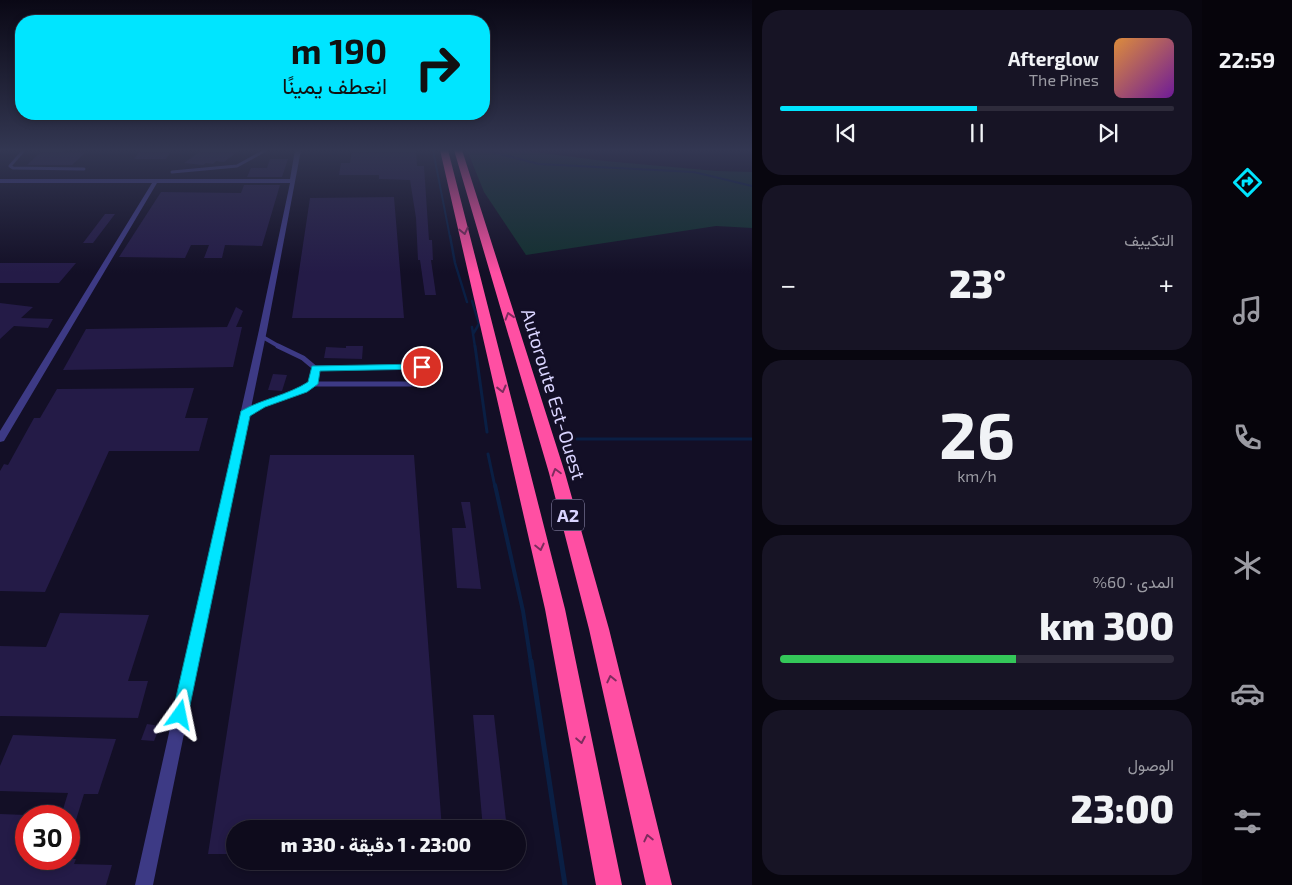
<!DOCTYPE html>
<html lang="ar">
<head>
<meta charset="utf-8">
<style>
	body { margin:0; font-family:"Exo 2",Vazirmatn,sans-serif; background:#171425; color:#f1f3f6; direction:rtl; height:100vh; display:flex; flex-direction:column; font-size:19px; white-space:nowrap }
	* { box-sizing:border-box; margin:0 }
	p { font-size:16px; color:#9b9ba3 }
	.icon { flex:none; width:28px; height:28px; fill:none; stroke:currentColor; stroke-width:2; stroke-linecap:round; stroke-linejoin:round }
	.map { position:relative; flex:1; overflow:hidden; direction:ltr }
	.details { display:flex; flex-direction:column; gap:10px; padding:10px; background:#08060f; width:450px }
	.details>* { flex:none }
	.top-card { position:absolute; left:15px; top:15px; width:475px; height:105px; border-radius:20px; box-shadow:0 2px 8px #0003,0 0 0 1px #2e2b3b; direction:rtl; background:#00e5ff; color:#111; overflow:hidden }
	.speed { position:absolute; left:15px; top:805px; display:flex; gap:10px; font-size:25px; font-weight:700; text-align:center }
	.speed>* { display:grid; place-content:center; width:65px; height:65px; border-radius:50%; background:#0e0b1c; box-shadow:0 2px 8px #0003,0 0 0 1px #2e2b3b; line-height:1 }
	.speed .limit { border:8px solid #d22; background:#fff; color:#111 }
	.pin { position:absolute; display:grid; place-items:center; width:42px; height:42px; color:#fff; margin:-21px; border:2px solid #fff; border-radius:50%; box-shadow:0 1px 5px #0007 }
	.me { position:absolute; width:55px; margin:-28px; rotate:12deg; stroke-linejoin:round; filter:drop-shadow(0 0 4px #0008) }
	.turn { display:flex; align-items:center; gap:18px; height:105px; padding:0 20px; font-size:22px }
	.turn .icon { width:65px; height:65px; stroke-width:2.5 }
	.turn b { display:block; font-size:35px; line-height:42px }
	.big { font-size:38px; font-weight:800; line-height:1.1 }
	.details .tile { flex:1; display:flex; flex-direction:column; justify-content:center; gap:8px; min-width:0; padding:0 18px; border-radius:20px; background:#171425 }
	.details .dial { align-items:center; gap:0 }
	.dial b { font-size:65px; line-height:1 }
	.song { display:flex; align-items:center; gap:15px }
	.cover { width:60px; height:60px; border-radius:8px; background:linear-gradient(135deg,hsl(30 70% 55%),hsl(280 70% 35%)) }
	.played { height:5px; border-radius:2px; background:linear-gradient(90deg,#00e5ff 50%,#2e2b3b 50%) }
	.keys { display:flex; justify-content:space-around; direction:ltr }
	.heat { display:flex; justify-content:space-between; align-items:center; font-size:28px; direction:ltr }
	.charge { height:8px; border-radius:4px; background:linear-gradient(90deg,#34c759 60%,#2e2b3b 0) }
	.trip { position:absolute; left:226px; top:820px; width:300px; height:50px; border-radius:25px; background:#0e0b1c; box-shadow:0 2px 8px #0003,0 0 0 1px #2e2b3b; font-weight:800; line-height:50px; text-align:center; direction:rtl }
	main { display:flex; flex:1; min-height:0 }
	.dock { display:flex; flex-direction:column; width:90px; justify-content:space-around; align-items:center; background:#06040b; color:#9b9ba3 }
	.dock .icon { width:35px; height:35px }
	.dock .current { color:#00e5ff }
	.dock b { font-size:22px; color:#f1f3f6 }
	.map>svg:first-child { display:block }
</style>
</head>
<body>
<main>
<nav class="dock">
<b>22:59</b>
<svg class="icon current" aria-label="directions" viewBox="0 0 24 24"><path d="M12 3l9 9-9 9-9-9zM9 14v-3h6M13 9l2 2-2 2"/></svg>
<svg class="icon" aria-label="music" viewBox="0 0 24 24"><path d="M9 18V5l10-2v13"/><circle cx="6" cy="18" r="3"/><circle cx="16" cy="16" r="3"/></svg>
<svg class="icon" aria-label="phone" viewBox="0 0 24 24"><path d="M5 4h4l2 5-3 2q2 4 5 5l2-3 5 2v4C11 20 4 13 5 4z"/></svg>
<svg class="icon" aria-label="climate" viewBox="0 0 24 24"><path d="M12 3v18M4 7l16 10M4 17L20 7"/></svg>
<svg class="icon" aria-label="car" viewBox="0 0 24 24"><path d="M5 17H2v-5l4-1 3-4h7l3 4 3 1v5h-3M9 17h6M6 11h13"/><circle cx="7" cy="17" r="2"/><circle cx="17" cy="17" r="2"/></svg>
<svg class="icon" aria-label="filters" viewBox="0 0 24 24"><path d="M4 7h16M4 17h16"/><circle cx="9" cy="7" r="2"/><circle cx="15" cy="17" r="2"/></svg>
</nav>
<section class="details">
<div class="tile">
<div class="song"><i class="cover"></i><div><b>Afterglow</b><p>The Pines</p></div></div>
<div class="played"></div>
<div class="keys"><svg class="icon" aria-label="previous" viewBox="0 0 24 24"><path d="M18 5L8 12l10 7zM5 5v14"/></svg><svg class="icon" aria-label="pause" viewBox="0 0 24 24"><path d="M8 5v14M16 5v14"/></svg><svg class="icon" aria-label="next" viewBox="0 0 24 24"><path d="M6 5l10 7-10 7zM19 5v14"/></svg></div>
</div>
<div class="tile"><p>التكييف</p>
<div class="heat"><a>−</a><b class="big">23°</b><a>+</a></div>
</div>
<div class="tile dial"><b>26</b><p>km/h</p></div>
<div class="tile"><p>المدى · 60%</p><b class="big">300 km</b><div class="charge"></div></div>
<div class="tile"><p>الوصول</p><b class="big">23:00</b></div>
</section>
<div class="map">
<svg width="752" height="885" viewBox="0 0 752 885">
	<rect width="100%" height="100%" fill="#130f26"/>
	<path fill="#12302f" d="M467,150H518L605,161L717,171L752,172V228L716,226L526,255L484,192Z"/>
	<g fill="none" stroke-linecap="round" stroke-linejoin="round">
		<path stroke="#0a1f44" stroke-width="2" d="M433,150L450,237
			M484,150L539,164L694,172L752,186"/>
		<path stroke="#0a1f44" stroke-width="2.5" d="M450,236L455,263L467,302
			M472,301L479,324L473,334
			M472,327L475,347"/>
		<path stroke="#0a1f44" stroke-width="3" d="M475,346L487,432
			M577,439H752
			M488,454L495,487"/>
		<path stroke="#0a1f44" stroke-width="4" d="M495,485L523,611L531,663"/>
		<path stroke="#0a1f44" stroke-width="5" d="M531,661L565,885"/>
	</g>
	<path fill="#241b47" d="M43,150H66L63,152L85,153L72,165H27Z
		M141,150H172L166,159H134Z
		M202,150H240L224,162L216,161L213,164L206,163L203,165L184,163Z
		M352,150H416L417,166H424L429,240H432L433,260H431L436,295H425L420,260H418L416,218L410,180L379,179V175H339L341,163H350Z
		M270,159H288L282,177H247L251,168H267Z
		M244,185H280L262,246L225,245L222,258H204L209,245H191L185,258L119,257L161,192L241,193Z
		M394,197L404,318H292L310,198Z
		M105,214H115L93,243H83Z
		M0,263H76L59,283H0Z
		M0,303L33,307L21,318L53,319L48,328L14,326L0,339Z
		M236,307L243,311L236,327H242L233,367L63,370L86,329L227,327Z
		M346,346H363L362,359L324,358L326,347L346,348Z
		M273,374L287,375L282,391L268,390Z
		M194,388L185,418H208L199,451H109L45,592L0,591V471L4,464L8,465L34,418H40L57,389Z
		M270,455H414L442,829H235V854H208Z
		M461,502H470L481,589L457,588L452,528H466Z
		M60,613L149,615L128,681H148L138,718L0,716V646L46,647Z
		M473,715H494L507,829H483Z
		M147,724L160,726L154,741L141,740Z
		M13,735L116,739L98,794H84L71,836L69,835V816H61L68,793L0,791V766Z
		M0,814L26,815V859H76L74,864L112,865L106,885H0Z"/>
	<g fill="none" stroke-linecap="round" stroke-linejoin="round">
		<path stroke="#3d3a85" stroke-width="3" d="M24,150L10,166L13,168L84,169
			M172,172L237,166L266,150"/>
		<path stroke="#3d3a85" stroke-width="4" d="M261,336L280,347"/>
		<path stroke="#3d3a85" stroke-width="5" d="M315,368L422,367
			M312,384H422
			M245,414L261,405L304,390L312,384L316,376L315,368L303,358L278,346"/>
		<path fill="#3d3a85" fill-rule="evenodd" d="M295,150H301L267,330L153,885H135L259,330L290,183H157L4,441L0,442V431L152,183H0V179H290Z"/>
		<path fill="#ff4fa3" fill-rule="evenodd" d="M440,150H448L565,609L622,885H596L545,609Z
			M454,150H462L565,473L609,629L672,885H646L589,629L549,473Z"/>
	</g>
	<defs><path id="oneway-chevron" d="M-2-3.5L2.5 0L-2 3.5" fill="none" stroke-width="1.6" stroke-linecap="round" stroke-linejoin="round" transform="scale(1.25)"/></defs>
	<g stroke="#7d2c5e">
		<use href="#oneway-chevron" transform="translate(464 231) rotate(77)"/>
		<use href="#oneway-chevron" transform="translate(509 316) rotate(-107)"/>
		<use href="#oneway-chevron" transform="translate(502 389) rotate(76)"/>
		<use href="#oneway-chevron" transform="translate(556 472) rotate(-106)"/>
		<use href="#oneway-chevron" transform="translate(540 547) rotate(77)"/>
		<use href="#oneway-chevron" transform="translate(611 679) rotate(-103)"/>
		<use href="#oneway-chevron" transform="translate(581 740) rotate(79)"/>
		<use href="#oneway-chevron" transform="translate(648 838) rotate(-103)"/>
	</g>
	<linearGradient id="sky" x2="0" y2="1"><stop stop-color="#0a0815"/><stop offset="0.55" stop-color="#333752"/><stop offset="1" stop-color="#333752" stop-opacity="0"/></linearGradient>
	<rect width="752" height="273" fill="url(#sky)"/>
	<path fill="#00e5ff" stroke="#0095a6" d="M422,364L425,365V369L320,371L318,384L307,392L265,407L250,416L188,715L186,721L180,724L174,721L172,715L241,411C262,399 288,395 308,382L312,366Z"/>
	<g text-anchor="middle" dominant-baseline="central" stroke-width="5" stroke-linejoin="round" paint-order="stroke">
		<rect fill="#130f26" stroke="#9e99be" stroke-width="1" x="552" y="499.5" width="32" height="31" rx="4"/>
		<g font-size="18" font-weight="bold" fill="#d9d4ff">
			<text x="568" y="515">A2</text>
		</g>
		<g font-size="19" fill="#d9d4ff" stroke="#130f26">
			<text transform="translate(554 394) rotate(73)">Autoroute Est-Ouest</text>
		</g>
	</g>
</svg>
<div class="speed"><div class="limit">30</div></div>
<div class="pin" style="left:422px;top:367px;background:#d93025"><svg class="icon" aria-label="arrive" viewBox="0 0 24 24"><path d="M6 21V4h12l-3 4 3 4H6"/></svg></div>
<svg class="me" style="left:180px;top:715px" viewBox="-20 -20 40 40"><path d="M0-17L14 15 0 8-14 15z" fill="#00e5ff" stroke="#fff" stroke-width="4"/></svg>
<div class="trip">23:00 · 1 دقيقة · 330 m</div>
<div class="top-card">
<div class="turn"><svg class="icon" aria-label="right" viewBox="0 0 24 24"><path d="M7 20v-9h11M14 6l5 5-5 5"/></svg><div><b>190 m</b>انعطف يمينًا</div></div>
</div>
</div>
</main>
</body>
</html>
